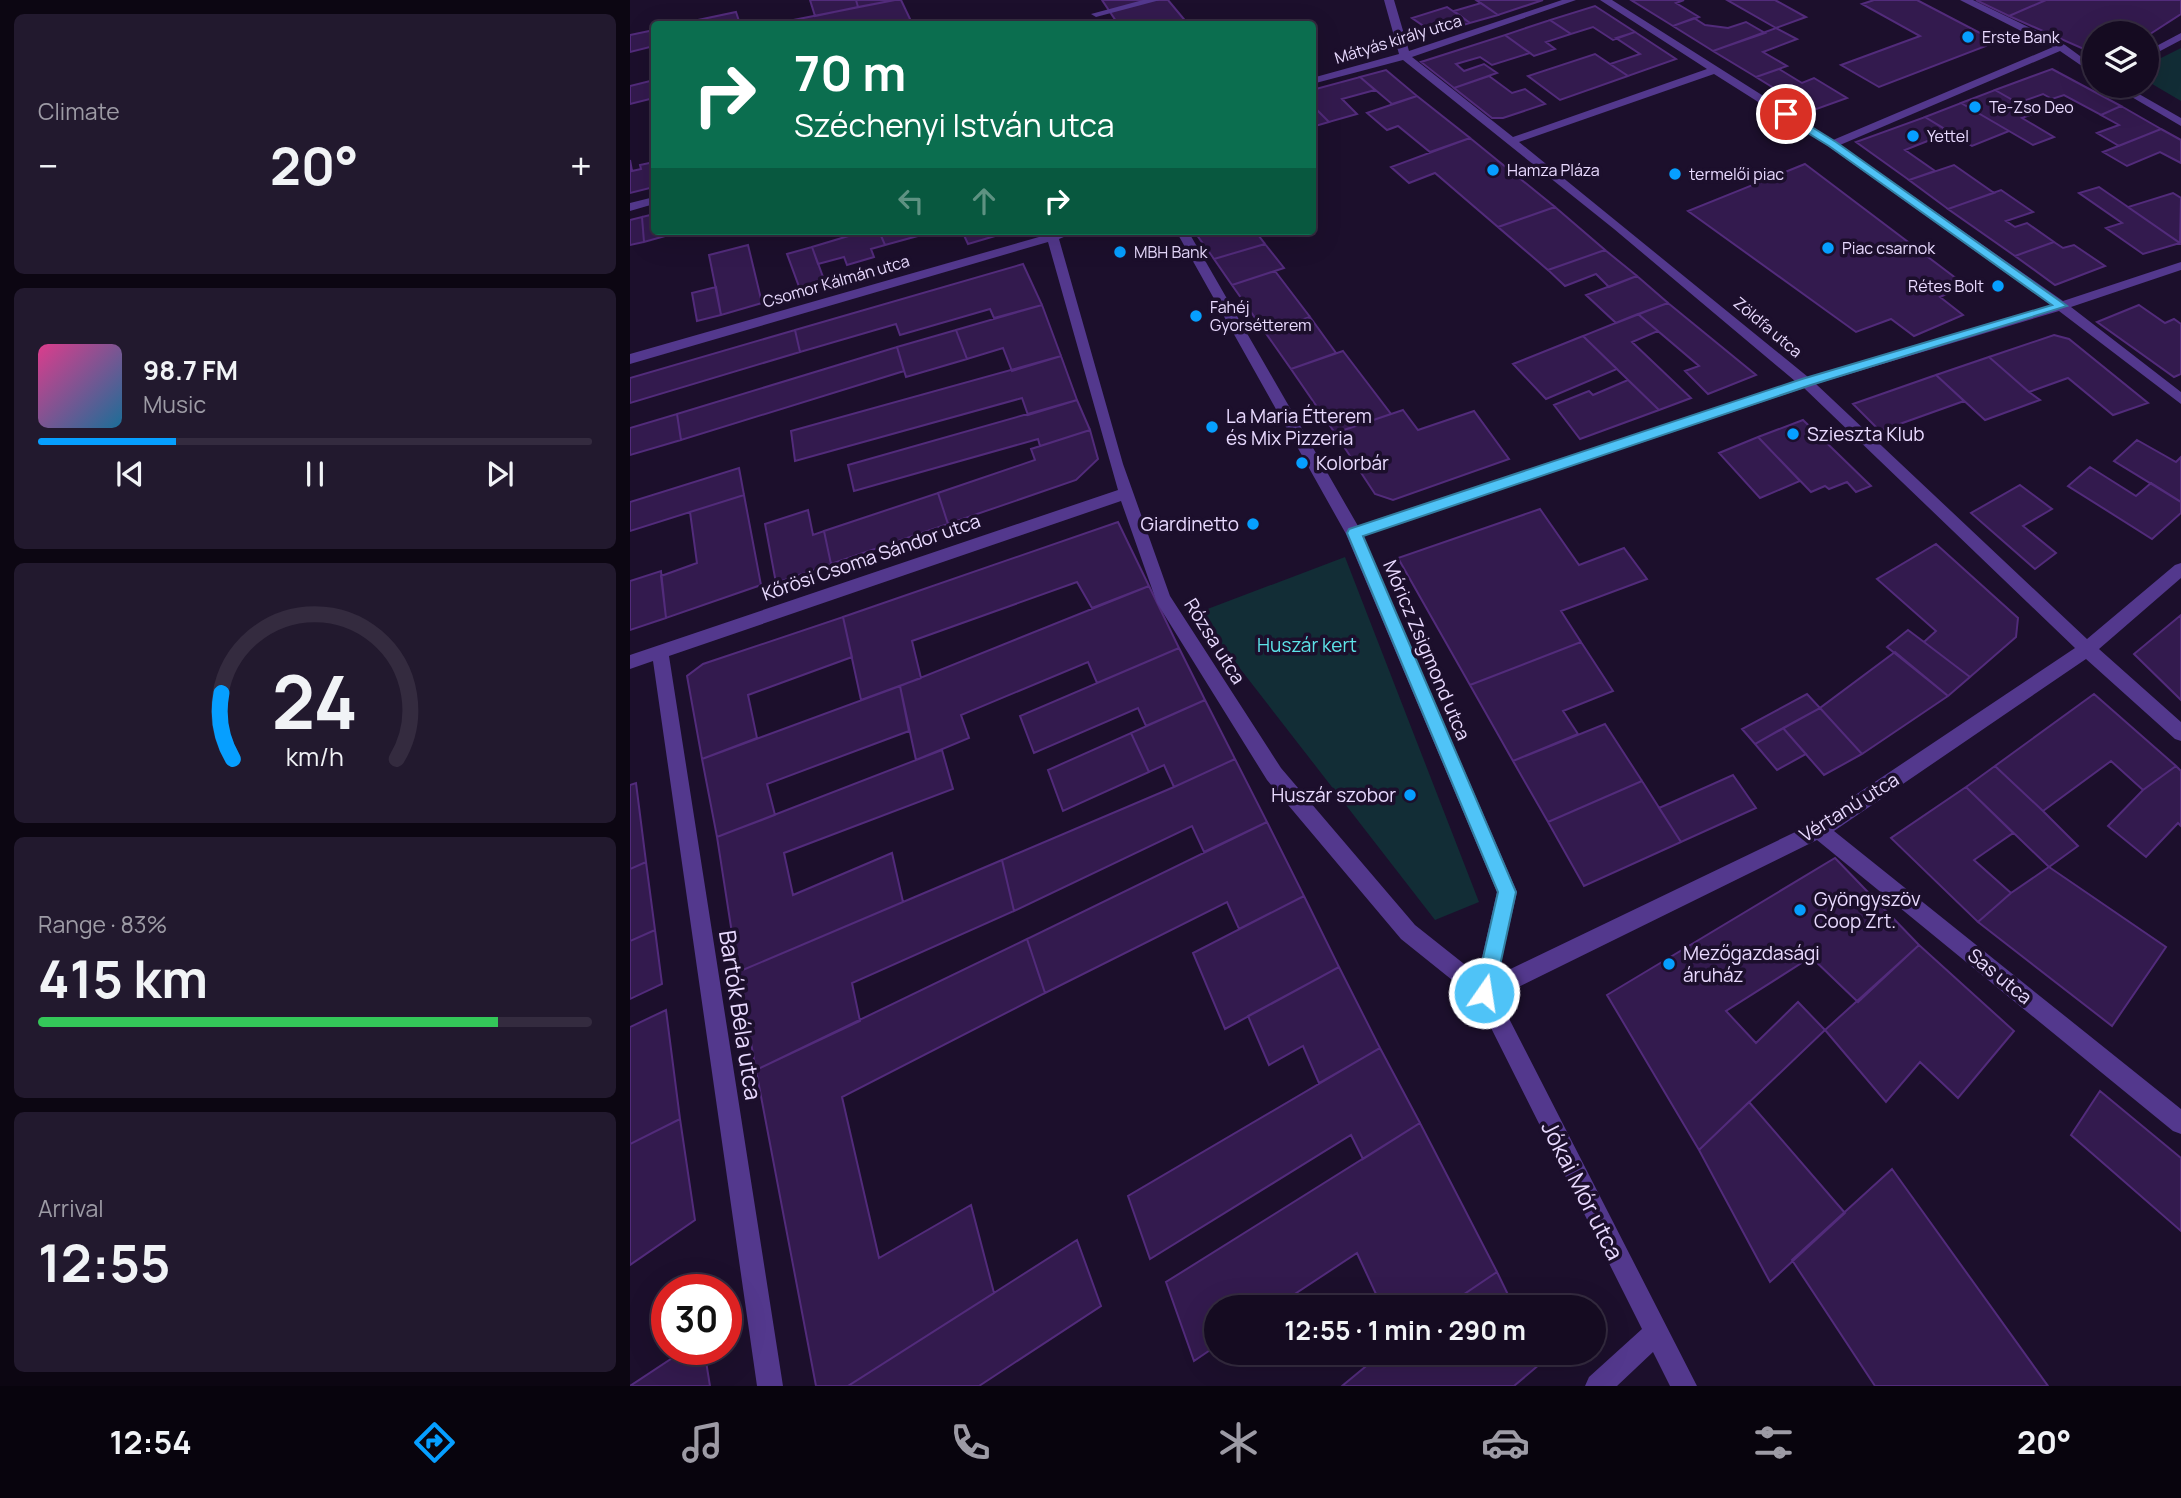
<!DOCTYPE html>
<html lang="en">
<head>
<meta charset="utf-8">
<style>
	body { margin:0; font-family:Manrope,sans-serif; background:#22192e; color:#f1f3f6; height:100vh; display:flex; flex-direction:column; font-size:26px; white-space:nowrap }
	* { box-sizing:border-box; margin:0 }
	p { font-size:23px; color:#9d9ba5 }
	.icon { flex:none; width:38px; height:38px; fill:none; stroke:currentColor; stroke-width:2; stroke-linecap:round; stroke-linejoin:round }
	.map { position:relative; flex:1; overflow:hidden }
	.panel { display:flex; flex-direction:column; gap:14px; padding:14px; background:#0c0612; width:630px }
	.panel>* { flex:none }
	.hud { position:absolute; left:21px; top:21px; width:665px; height:214px; border-radius:7px; box-shadow:0 7px 28px #0002,0 0 0 2px #342b3f; background:#0b6e4f; color:#fff; overflow:hidden }
	.fabs { position:absolute; left:1452px; top:21px; display:grid; gap:14px }
	.fabs a { display:grid; place-items:center; width:77px; height:77px; border-radius:50%; background:#150b21; box-shadow:0 7px 28px #0002,0 0 0 2px #342b3f; font-size:35px }
	.speed { position:absolute; left:21px; top:1274px; display:flex; gap:14px; font-size:35px; font-weight:700; text-align:center }
	.speed>* { display:grid; place-content:center; width:91px; height:91px; border-radius:50%; background:#150b21; box-shadow:0 7px 28px #0002,0 0 0 2px #342b3f; line-height:1 }
	.speed .limit { border:10px solid #d22; background:#fff; color:#111 }
	.pin { position:absolute; display:grid; place-items:center; width:60px; height:60px; color:#fff; margin:-30px; border:4px solid #fff; border-radius:50%; box-shadow:0 2px 7px #0007 }
	.me { position:absolute; width:77px; margin:-38px; rotate:13deg; stroke-linejoin:round; filter:drop-shadow(0 0 5px #0008) }
	.turn { display:flex; align-items:center; gap:24px; height:147px; padding:0 28px; font-size:32px }
	.turn .icon { width:91px; height:91px; stroke-width:2.5 }
	.turn b { display:block; font-size:49px; line-height:60px }
	.lanes { display:flex; align-items:center; height:66px; padding:0 28px; background:#0003; justify-content:center; gap:35px; direction:ltr }
	.lanes .off { opacity:.35 }
	.big { font-size:52px; font-weight:700; line-height:1.1 }
	.panel .widget { flex:1; display:flex; flex-direction:column; justify-content:center; gap:10px; min-width:0; padding:0 24px; border-radius:10px; background:#22192e }
	.panel .dial { align-items:center; gap:0 }
	.dial svg { height:182px; overflow:visible; fill:none; stroke:#342b3f; stroke-width:7; stroke-linecap:round; text-anchor:middle }
	.dial text { fill:#f1f3f6; stroke:none }
	.song { display:flex; align-items:center; gap:21px }
	.cover { width:84px; height:84px; border-radius:10px; background:linear-gradient(135deg,hsl(330 70% 55%),hsl(200 70% 35%)) }
	.played { height:7px; border-radius:4px; background:linear-gradient(90deg,#069fff 25%,#342b3f 25%) }
	.keys { display:flex; justify-content:space-around; direction:ltr }
	.heat { display:flex; justify-content:space-between; align-items:center; font-size:38px; direction:ltr }
	.charge { height:10px; border-radius:5px; background:linear-gradient(90deg,#34c759 83%,#342b3f 0) }
	.trip { position:absolute; left:574px; top:1295px; width:402px; height:70px; border-radius:35px; background:#150b21; box-shadow:0 7px 28px #0002,0 0 0 2px #342b3f; font-weight:700; line-height:70px; text-align:center }
	.tab-bar { display:flex; height:112px; justify-content:space-around; align-items:center; background:#08040d; color:#9d9ba5 }
	.tab-bar .icon { width:49px; height:49px }
	.tab-bar .current { color:#069fff }
	.tab-bar b { font-size:32px; color:#f1f3f6 }
	main { display:flex; flex:1; min-height:0 }
	.map>svg:first-child { display:block }
</style>
</head>
<body>
<main>
<section class="panel">
<div class="widget"><p>Climate</p>
<div class="heat"><a>−</a><b class="big">20°</b><a>+</a></div>
</div>
<div class="widget">
<div class="song"><i class="cover"></i><div><b>98.7 FM</b><p>Music</p></div></div>
<div class="played"></div>
<div class="keys"><svg class="icon" aria-label="previous" viewBox="0 0 24 24"><path d="M18 5L8 12l10 7zM5 5v14"/></svg><svg class="icon" aria-label="pause" viewBox="0 0 24 24"><path d="M8 5v14M16 5v14"/></svg><svg class="icon" aria-label="next" viewBox="0 0 24 24"><path d="M6 5l10 7-10 7zM19 5v14"/></svg></div>
</div>
<div class="widget dial"><svg viewBox="0 0 100 80">
<path d="M14 69A42 42 0 1 1 86 69"/>
<path d="M14 69A42 42 0 0 1 9 40" stroke="#069fff"/>
<text x="50" y="56" font-size="32" font-weight="700">24</text>
<text x="50" y="72" font-size="11">km/h</text>
</svg></div>
<div class="widget"><p>Range · 83%</p><b class="big">415 km</b><div class="charge"></div></div>
<div class="widget"><p>Arrival</p><b class="big">12:55</b></div>
</section>
<div class="map">
<svg width="1551" height="1386" viewBox="0 0 1551 1386">
	<rect width="100%" height="100%" fill="#1c0f2c"/>
	<path fill="#122d36" d="M1551,48V101L1517,81V65Z
		M715,557L849,902L805,920L567,613Z"/>
	<path fill="#331a4e" stroke="#522b7b" stroke-width="2" d="M180,0H226L228,7L185,16Z
		M226,0H265L228,7Z
		M265,0H271L281,21L265,24L148,23Z
		M472,0H538L558,24H488Z
		M846,0H913L868,15Z
		M1001,0H1054L1046,3L1069,17L1043,26Z
		M1097,0H1145L1176,17L1146,28Z
		M1244,0H1287L1352,34L1356,46L1249,87L1211,65L1290,36L1232,4Z
		M1346,0H1416L1379,16Z
		M1416,0H1551V14L1517,36V33H1465V54L1379,16Z
		M851,3L868,15L840,23L824,11Z
		M965,6L1005,32L983,40L963,27L941,34L920,20Z
		M817,7L840,23L805,34L782,18Z
		M106,12L110,24H49Z
		M1064,18L1075,25L1098,28L1116,22L1135,33L1083,51L1043,26Z
		M920,20L941,34L916,42L925,49L904,56L875,35Z
		M1146,28L1167,39L1133,52L1157,66L1126,77L1083,51Z
		M24,30V46L0,52V35Z
		M1005,32L1046,59L998,76L980,64L1010,54L986,38Z
		M875,35L900,53L862,65L850,57L826,64L834,71L854,64L867,73L824,88L791,62Z
		M965,54L998,76L930,100L898,76Z
		M1149,69L1172,83L1184,78L1217,98L1181,111L1126,77Z
		M1422,69L1491,106L1471,115L1434,95L1422,99L1413,94L1388,103L1365,90Z
		M756,70L787,96L762,104L730,77Z
		M859,76L882,93L895,89L915,104L873,118H862L824,88Z
		M730,77L745,90L712,99L727,114L699,122L682,105V90Z
		M24,80V98L0,104V86Z
		M1365,90L1405,113L1392,118L1424,137L1403,145L1331,103Z
		M787,96L840,138L800,152L768,126L757,130L737,113Z
		M1331,103L1379,131L1342,146L1295,117Z
		M682,105L699,122L682,127Z
		M1491,106L1531,129L1489,146L1467,133L1489,125L1471,115Z
		M1295,117L1320,132L1275,150L1305,171L1279,180L1226,142Z
		M1531,129L1551,140V163L1530,152L1497,166L1473,152Z
		M840,138L925,207L868,227L805,173L779,183L761,167Z
		M0,160L2,171L11,169L10,165L24,162V187L0,193Z
		M1175,164L1335,285L1310,297L1333,315L1284,336L1261,319L1226,332L1058,211Z
		M1324,165L1364,193L1318,209L1279,180Z
		M1469,187L1498,207L1550,243L1513,254L1476,228L1492,223L1449,193Z
		M1371,190L1403,212L1376,221L1385,227L1397,223L1424,242L1385,256L1318,209Z
		M1543,193L1551,198L1550,243L1498,207Z
		M925,207L975,250L918,270L868,227Z
		M24,214V231H53L14,242L12,217Z
		M12,217L14,242L0,245V220Z
		M235,231H249L255,245L241,249L244,257L217,265L214,257L188,264L182,247Z
		M249,231H306L255,245Z
		M332,231H382L338,244Z
		M564,231H628L626,232L635,244L584,259Z
		M1424,242L1433,248L1444,245L1475,266L1425,285L1385,256Z
		M635,244L654,268L602,285L584,259Z
		M118,245L132,303L91,315L79,255Z
		M182,247L196,285L171,292L157,254Z
		M975,250L1007,276L979,287L966,274L935,286L918,270Z
		M393,264L412,305L364,318L360,309L270,335L266,324L170,352L165,330Z
		M645,271L680,317L635,332L602,285Z
		M1007,276L1038,303L986,323L956,295Z
		M86,287L91,315L67,321L62,293Z
		M1038,303L1126,375L1078,394L1055,371L1069,366L1008,314Z
		M412,305L431,356L382,371L373,348L337,359L326,330Z
		M1509,305L1535,323L1544,319L1551,324V374L1544,377L1467,322Z
		M1008,314L1028,331L1002,342L1061,398L1029,410L953,336Z
		M680,317L706,353L661,369L635,332Z
		M165,330L170,352L0,403V378Z
		M326,330L337,359L276,377L267,347Z
		M1424,335L1439,339L1518,403L1483,415L1438,378L1399,392L1359,357Z
		M953,336L987,369L916,399L883,364Z
		M267,347L274,371L51,440L47,414Z
		M713,351L761,414L705,433L661,369Z
		M431,356L447,400L398,415L392,398L165,461L161,431Z
		M1359,357L1399,392L1410,400L1355,420L1306,375Z
		M1306,375L1334,401L1250,431L1223,404Z
		M998,380L1029,410L950,439L924,405L959,391L963,395Z
		M447,400L460,430L410,446L408,439L224,491L218,465Z
		M773,410L788,430L844,411L879,459L763,500L745,494L705,433Z
		M47,414L51,440L0,455V428Z
		M1173,420L1241,486L1226,492L1217,482L1199,489L1195,486L1181,492L1128,437Z
		M460,430L468,459L446,480L318,524L308,493L405,460L401,449Z
		M1128,437L1170,481L1130,498L1089,453Z
		M1507,440L1546,462L1551,457V502L1484,461Z
		M1460,467L1506,496L1521,483L1551,502V513L1522,539L1438,486Z
		M109,468L114,495L0,531V502Z
		M1390,485L1422,509L1393,526L1426,553L1405,569L1341,513Z
		M308,493L318,524L201,564L194,531Z
		M114,495L131,585L36,618L31,576L67,563L60,512Z
		M910,509L949,565L994,548L1017,579L931,611L951,642L840,685L768,558Z
		M178,510L183,535L194,531L201,564L146,583L135,524Z
		M488,522L519,586L462,608L447,582L282,641L291,678L231,700L213,617Z
		M1306,544L1388,618L1386,637L1340,677L1294,642L1306,631L1247,579Z
		M31,571L36,618L0,630V581Z
		M519,586L549,648L467,683L458,662L331,715L339,738L286,760L270,686Z
		M1551,615V700L1504,654Z
		M213,617L222,657L118,695L127,738L72,759L57,676L73,664Z
		M1278,630L1294,642L1340,677L1318,696L1257,647Z
		M951,642L983,691L933,711L948,734L883,761L840,685Z
		M549,648L575,700L516,726L508,708L404,753L390,716Z
		M1265,652L1318,696L1232,754L1190,708Z
		M270,686L279,731L137,784L145,815L87,837L72,759Z
		M1177,694L1190,708L1125,744L1112,729Z
		M1464,694L1546,766L1513,790L1481,761L1413,811L1365,766Z
		M575,700L605,759L544,787L534,765L519,772L501,733Z
		M1190,708L1232,754L1194,775L1153,728Z
		M975,724L1012,781L918,822L883,761Z
		M1153,728L1176,754L1147,770L1125,744Z
		M501,733L519,772L433,811L418,770Z
		M312,750L323,789L154,853L163,895L262,853L273,902L108,972L87,837Z
		M605,759L637,822L574,852L562,826L384,911L372,860L544,787Z
		M1365,766L1413,811L1448,846L1419,867L1336,787Z
		M1546,766L1551,771V826L1548,823L1516,857L1478,826L1513,790Z
		M1103,775L1126,808L1051,842L1029,808Z
		M1012,781L1051,842L954,886L918,822Z
		M6,783L16,862L0,869V785Z
		M1336,787L1383,833L1344,860L1381,893L1348,922L1261,838Z
		M637,822L674,896L609,929L597,902L415,993L397,939Z
		M1205,858L1289,945L1228,1002L1181,957L1096,1011L1126,1043L1168,1002L1195,1030L1069,1150L977,995Z
		M372,860L384,911L222,983L230,1021L126,1070L108,972Z
		M16,862L25,930L0,941V869Z
		M1419,867L1536,947L1482,1026L1348,922L1381,893Z
		M674,896L709,967L595,1029L563,953Z
		M25,930L32,984L0,999V941Z
		M397,939L415,993L212,1097L249,1258L341,1205L364,1293L218,1386H186L126,1070Z
		M1289,945L1384,1031L1328,1098L1290,1062L1256,1102L1195,1030Z
		M709,967L750,1048L689,1083L673,1046L639,1065L618,1016Z
		M36,1010L50,1119L0,1144V1027Z
		M750,1048L790,1123L733,1159L721,1135L520,1259L498,1196Z
		M1470,1091L1551,1158V1231L1441,1135Z
		M1119,1102L1215,1213L1140,1282L1069,1150Z
		M50,1119L65,1220L0,1265V1144Z
		M790,1123L867,1272L815,1307H752L727,1253L645,1307H586V1346L564,1361L536,1282Z
		M1262,1169L1418,1386H1245L1162,1260Z
		M447,1240L471,1306L349,1386H218Z
		M867,1272L884,1307H815Z
		M56,1349H74L80,1386H0Z
		M752,1353H905L910,1364L884,1386H712Z"/>
	<g fill="none" stroke-linecap="round" stroke-linejoin="round">
		<path fill="#53388d" fill-rule="evenodd" d="M513,0H530L466,17L461,14Z"/>
		<path fill="#53388d" fill-rule="evenodd" d="M754,0H764L779,51L932,0H946L782,57L883,137L1077,69L970,0H982L1203,140L1423,47L1330,0H1343L1435,45L1465,67V75L1430,51L1210,145L1433,301L1551,262V270L1441,307L1551,392V404L1429,311L1186,384L1457,639L1545,565L1551,563V578L1469,649L1551,722V741L1545,739L1456,659L1204,831L1551,1109V1134L1543,1131L1187,840L868,997L1067,1386H1040L1023,1352L987,1386H955L959,1377L1012,1329L847,1000L771,939L637,780L527,603L491,501L39,656L153,1386H127L23,661L0,669V655L488,490L418,242L0,364V354L416,235L415,231H448L429,239L493,464L540,596L651,768L785,925L848,975L867,892L716,534L546,231H558L728,526L1165,381L984,229L773,60L682,84V78L769,54ZM1084,74L1198,146L1421,305L1178,377L889,142ZM1174,388L1445,648L1182,824L868,975L887,892L733,536Z
			M1551,33V40L1517,58V51Z
			M1483,86H1495L1551,118V126Z
			M24,197V204L0,211V203Z"/>
	</g>
	<path fill="#4fc3f7" stroke="#337fa1" stroke-width="2" d="M1156,111L1206,142L1437,306L1181,385L733,536L886,892L864,993L861,1000L854,1002L847,1000L845,993L868,892L717,533L719,529L1172,379L1422,305L1199,146L1152,117L1151,114Z"/>
	<g fill="#069fff" stroke="#1c0f2c" stroke-width="2.5">
		<circle cx="1338" cy="37" r="7"/>
		<circle cx="1345" cy="107" r="7"/>
		<circle cx="1283" cy="136" r="7"/>
		<circle cx="863" cy="170" r="7"/>
		<circle cx="1045" cy="174" r="7"/>
		<circle cx="1198" cy="248" r="7"/>
		<circle cx="490" cy="252" r="7"/>
		<circle cx="1368" cy="286" r="7"/>
		<circle cx="566" cy="316" r="7"/>
		<circle cx="582" cy="427" r="7"/>
		<circle cx="1163" cy="434" r="7"/>
		<circle cx="672" cy="463" r="7"/>
		<circle cx="623" cy="524" r="7"/>
		<circle cx="780" cy="795" r="7"/>
		<circle cx="1170" cy="910" r="7"/>
		<circle cx="1039" cy="964" r="7"/>
	</g>
	<g text-anchor="middle" dominant-baseline="central" stroke-width="7" stroke-linejoin="round" paint-order="stroke">
		<g font-size="16" fill="#e9daff" stroke="#1c0f2c" text-anchor="start">
			<text x="1352" y="37">Erste Bank</text>
			<text x="1359" y="107">Te-Zso Deo</text>
			<text x="1297" y="136">Yettel</text>
			<text x="877" y="170">Hamza Pláza</text>
			<text x="1059" y="174">termelői piac</text>
			<text x="1212" y="248">Piac csarnok</text>
			<text x="504" y="252">MBH Bank</text>
			<text x="1354" y="286" text-anchor="end">Rétes Bolt</text>
			<text x="580" y="307">Fahéj<tspan x="580" dy="18">Gyorsétterem</tspan></text>
		</g>
		<g font-size="16" fill="#e9daff" stroke="#1c0f2c">
			<text transform="translate(768 39) rotate(-17)">Mátyás király utca</text>
			<text transform="translate(206 281) rotate(-16)">Csomor Kálmán utca</text>
			<text transform="translate(1138 327) rotate(40)">Zöldfa utca</text>
		</g>
		<g font-size="19" fill="#e9daff" stroke="#1c0f2c" text-anchor="start">
			<text x="596" y="416">La Maria Étterem<tspan x="596" dy="22">és Mix Pizzeria</tspan></text>
			<text x="1177" y="434">Szieszta Klub</text>
			<text x="686" y="463">Kolorbár</text>
			<text x="609" y="524" text-anchor="end">Giardinetto</text>
			<text x="766" y="795" text-anchor="end">Huszár szobor</text>
			<text x="1184" y="899">Gyöngyszöv<tspan x="1184" dy="22">Coop Zrt.</tspan></text>
			<text x="1053" y="953">Mezőgazdasági<tspan x="1053" dy="22">áruház</tspan></text>
		</g>
		<g font-size="19" fill="#e9daff" stroke="#1c0f2c">
			<text transform="translate(241 557) rotate(-19)">Kőrösi Csoma Sándor utca</text>
			<text transform="translate(585 641) rotate(58)">Rózsa utca</text>
			<text transform="translate(797 650) rotate(67)">Móricz Zsigmond utca</text>
			<text transform="translate(1219 807) rotate(-32)">Vértanú utca</text>
			<text transform="translate(1370 976) rotate(39)">Sas utca</text>
		</g>
		<g font-size="19" fill="#5de3e8" stroke="#1c0f2c">
			<text x="677" y="645">Huszár kert</text>
		</g>
		<g font-size="23" fill="#e9daff" stroke="#1c0f2c">
			<text transform="translate(111 1015) rotate(81)">Bartók Béla utca</text>
			<text transform="translate(953 1190) rotate(63)">Jókai Mór utca</text>
		</g>
	</g>
</svg>
<div class="fabs">
<a><svg class="icon" aria-label="layers" viewBox="0 0 24 24"><path d="M12 4l9 5-9 5-9-5zM3 14l9 5 9-5"/></svg></a>
</div>
<div class="speed"><div class="limit">30</div></div>
<div class="pin" style="left:1156px;top:114px;background:#d93025"><svg class="icon" aria-label="arrive" viewBox="0 0 24 24"><path d="M6 21V4h12l-3 4 3 4H6"/></svg></div>
<svg class="me" style="left:854px;top:993px" viewBox="-20 -20 40 40"><circle r="17" fill="#4fc3f7" stroke="#fff" stroke-width="3"/><path d="M0-11L8 9 0 5-8 9z" fill="#fff"/></svg>
<div class="trip">12:55 · 1 min · 290 m</div>
<div class="hud">
<div class="turn"><svg class="icon" aria-label="right" viewBox="0 0 24 24"><path d="M7 20v-9h11M14 6l5 5-5 5"/></svg><div><b>70 m</b>Széchenyi István utca</div></div>
<div class="lanes"><svg class="icon off" aria-label="left" viewBox="0 0 24 24"><path d="M17 20v-9H6M10 6l-5 5 5 5"/></svg><svg class="icon off" aria-label="ahead" viewBox="0 0 24 24"><path d="M12 20V5M6 11l6-6 6 6"/></svg><svg class="icon" aria-label="right" viewBox="0 0 24 24"><path d="M7 20v-9h11M14 6l5 5-5 5"/></svg></div>
</div>
</div>
</main>
<nav class="tab-bar">
<b>12:54</b>
<svg class="icon current" aria-label="directions" viewBox="0 0 24 24"><path d="M12 3l9 9-9 9-9-9zM9 14v-3h6M13 9l2 2-2 2"/></svg>
<svg class="icon" aria-label="music" viewBox="0 0 24 24"><path d="M9 18V5l10-2v13"/><circle cx="6" cy="18" r="3"/><circle cx="16" cy="16" r="3"/></svg>
<svg class="icon" aria-label="phone" viewBox="0 0 24 24"><path d="M5 4h4l2 5-3 2q2 4 5 5l2-3 5 2v4C11 20 4 13 5 4z"/></svg>
<svg class="icon" aria-label="climate" viewBox="0 0 24 24"><path d="M12 3v18M4 7l16 10M4 17L20 7"/></svg>
<svg class="icon" aria-label="car" viewBox="0 0 24 24"><path d="M5 17H2v-5l4-1 3-4h7l3 4 3 1v5h-3M9 17h6M6 11h13"/><circle cx="7" cy="17" r="2"/><circle cx="17" cy="17" r="2"/></svg>
<svg class="icon" aria-label="filters" viewBox="0 0 24 24"><path d="M4 7h16M4 17h16"/><circle cx="9" cy="7" r="2"/><circle cx="15" cy="17" r="2"/></svg>
<b>20°</b>
</nav>
</body>
</html>
